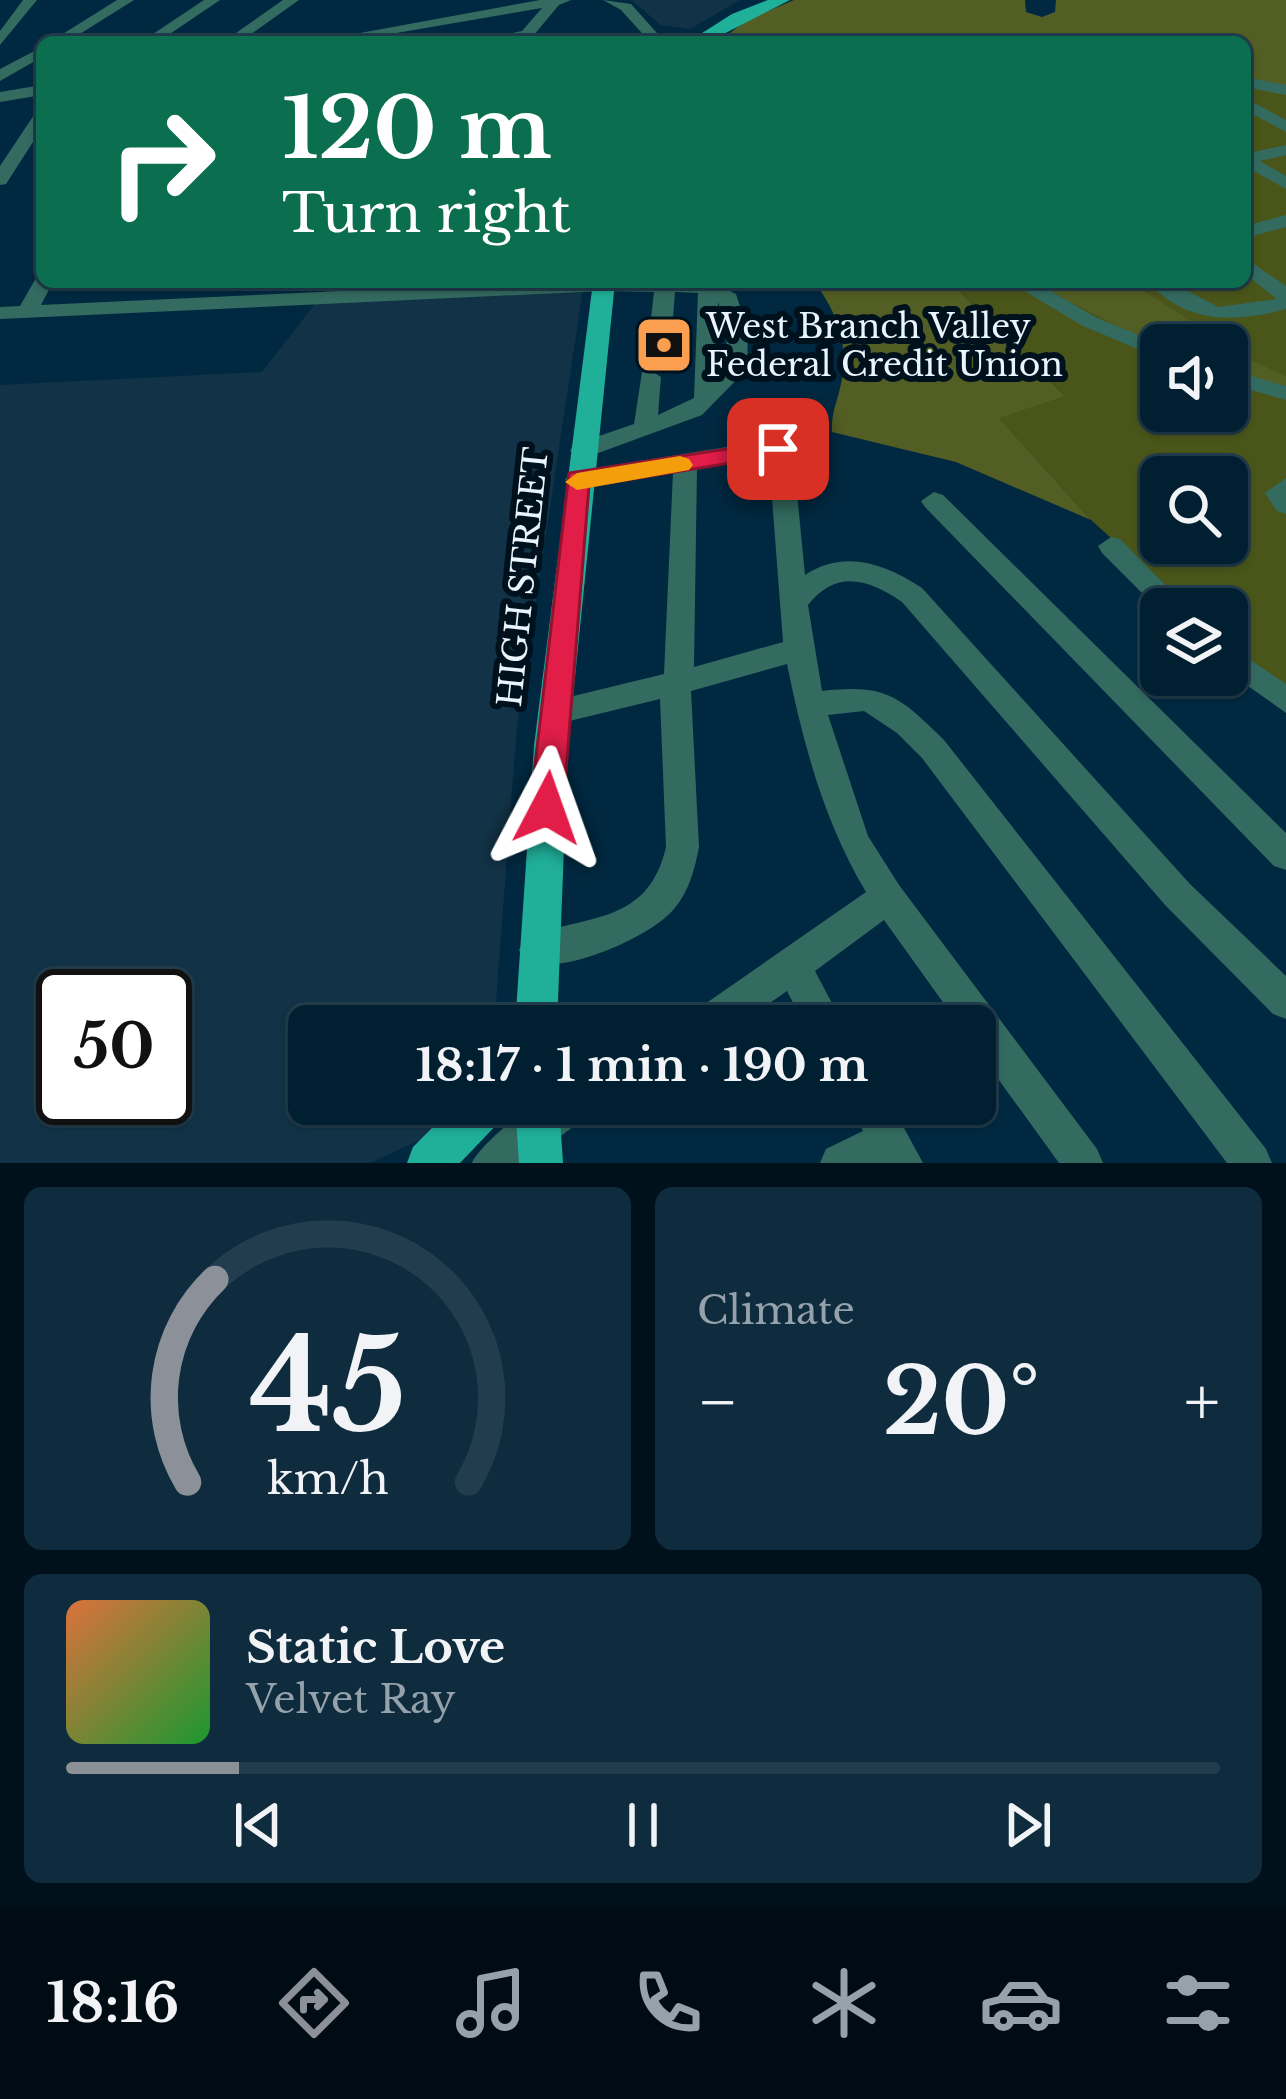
<!DOCTYPE html>
<html lang="en">
<head>
<meta charset="utf-8">
<style>
	body { margin:0; font-family:"Libre Baskerville",serif; background:#0e2c3d; color:#f1f3f6; height:100vh; display:flex; flex-direction:column; font-size:45px; white-space:nowrap }
	* { box-sizing:border-box; margin:0 }
	p { font-size:39px; color:#95a2ab }
	.icon { flex:none; width:66px; height:66px; fill:none; stroke:currentColor; stroke-width:2; stroke-linecap:round; stroke-linejoin:round }
	.map { position:relative; height:1163px; overflow:hidden }
	.side { display:flex; flex-direction:column; gap:24px; padding:24px; background:#00111b; flex:1 }
	.side>* { flex:none }
	.guide { position:absolute; left:36px; top:36px; width:1215px; height:252px; border-radius:18px; box-shadow:0 3px 9px #0004,0 0 0 3px #223d4d; background:#0b6e4f; color:#fff; overflow:hidden }
	.fabs { position:absolute; left:1140px; top:324px; display:grid; gap:24px }
	.fabs a { display:grid; place-items:center; width:108px; height:108px; border-radius:18px; background:#001f31; box-shadow:0 3px 9px #0004,0 0 0 3px #223d4d; font-size:60px }
	.speed { position:absolute; left:36px; top:969px; display:flex; gap:24px; font-size:60px; font-weight:700; text-align:center }
	.speed>* { display:grid; place-content:center; width:156px; height:156px; border-radius:50%; background:#001f31; box-shadow:0 3px 9px #0004,0 0 0 3px #223d4d; line-height:1 }
	.speed .limit { border:6px solid #111; border-radius:18px; background:#fff; color:#111 }
	.pin { position:absolute; display:grid; place-items:center; width:102px; height:102px; color:#fff; margin:-51px; border-radius:24px; box-shadow:0 6px 18px #0006 }
	.me { position:absolute; width:132px; margin:-66px; rotate:4deg; stroke-linejoin:round; filter:drop-shadow(0 0 9px #0008) }
	.turn { display:flex; align-items:center; gap:42px; height:252px; padding:0 48px; font-size:54px }
	.turn .icon { width:156px; height:156px; stroke-width:2.5 }
	.turn b { display:block; font-size:84px; line-height:102px }
	.big { font-size:90px; font-weight:700; line-height:1.1 }
	.side .tile { flex:1; display:flex; flex-direction:column; justify-content:center; gap:18px; min-width:0; padding:0 42px; border-radius:18px; background:#0e2c3d }
	.side .dial { align-items:center; gap:0 }
	.dial svg { height:312px; overflow:visible; fill:none; stroke:#223d4d; stroke-width:7; stroke-linecap:round; text-anchor:middle }
	.dial text { fill:#f1f3f6; stroke:none }
	.song { display:flex; align-items:center; gap:36px }
	.cover { width:144px; height:144px; border-radius:18px; background:linear-gradient(135deg,hsl(20 70% 55%),hsl(130 70% 35%)) }
	.played { height:12px; border-radius:6px; background:linear-gradient(90deg,#8c9099 15%,#223d4d 15%) }
	.keys { display:flex; justify-content:space-around; direction:ltr }
	.heat { display:flex; justify-content:space-between; align-items:center; font-size:66px; direction:ltr }
	.side .tiles { flex:1; display:grid; gap:24px; grid-template-columns:1fr 1fr }
	.tile:last-child { grid-column:span 2 }
	.trip { position:absolute; left:288px; top:1005px; width:708px; height:120px; border-radius:18px; background:#001f31; box-shadow:0 3px 9px #0004,0 0 0 3px #223d4d; font-weight:700; line-height:120px; text-align:center }
	.menu { display:flex; height:192px; justify-content:space-around; align-items:center; background:#000c14; color:#95a2ab }
	.menu .icon { width:84px; height:84px }
	.menu .active { color:#8c9099 }
	.menu b { font-size:54px; color:#f1f3f6 }
	.map>svg:first-child { display:block }
</style>
</head>
<body>
<div class="map">
<svg width="1286" height="1163" viewBox="0 0 1286 1163">
	<rect width="100%" height="100%" fill="#002941"/>
	<path fill="#123347" fill-rule="evenodd" d="M631,0H740L690,29L661,25Z
		M332,282H584L517,726L494,1026H309V1104H454L424,1138L370,1163H0V385L262,372ZM63,996H165V1098H63Z"/>
	<path fill="#4a551a" fill-rule="evenodd" d="M1245,63L1286,66V689L1227,642V609H1190L1091,520L998,417L1064,395L950,282H1245ZM1161,345H1227V411H1161ZM1161,477H1227V543H1161Z"/>
	<path fill="#535e24" d="M794,0H1025L1026,12L1042,17L1055,12L1056,0H1286V87L1245,78V42H718L747,20Z
		M814,282H950L1065,396L999,418L1091,520L956,462L832,432C831,413 837,403 841,384C850,347 837,311 814,282Z
		M1031,282H1130L1253,361L1286,376V387L1227,371V345L1161,348Z"/>
	<g fill="none" stroke-linecap="round" stroke-linejoin="round">
		<path fill="#336b60" fill-rule="evenodd" d="M23,0H37L0,45V31Z
			M117,0H134L67,42H50Z
			M204,0H220L158,42H141Z
			M283,0H299L240,42H223Z
			M540,0H571L559,5L528,42H472L522,31L542,8L344,42H311Z
			M603,0L631,4L665,42H650L621,10Z
			M42,47V57L0,81V69Z
			M1245,77L1286,85V95L1245,87Z
			M42,85V95L0,102V92Z
			M1245,98L1286,120V132L1245,110Z
			M42,110V128L6,184L0,185V166L36,112Z
			M1286,145V155L1260,161L1286,176V189L1245,166V154Z
			M1286,215V227L1245,238V226Z
			M1245,258L1286,286V309C1234,323 1187,324 1148,282H1171L1218,307L1277,299L1245,274Z
			M42,276V282H53L41,305L537,282H712L736,294L748,332L747,369L702,415L582,459L570,451L573,445L634,424L642,372L650,370L661,377L658,415L694,398L698,293L675,292L673,318L662,324L651,318L654,292L604,291L0,319V307L20,306L36,278ZM718,302C725,326 734,357 717,378Z
			M1010,282H1035L1095,317L1163,345L1161,359L1081,325Z
			M1227,369L1286,386V400L1227,383Z
			M758,442L790,446L793,452L805,575C845,549 885,564 922,588L1190,884L1286,976V1019L1273,1014L1166,906L902,602C868,579 837,569 808,605L822,691C886,684 898,695 944,740L1266,1149L1272,1163H1227L922,758L897,733L864,711L828,715L868,836L899,885L1097,1149L1103,1163H1059L975,1047V1026H960L884,920L815,971L844,1026H805L787,991L737,1026H686L692,1013L866,892C824,822 803,743 787,664L691,691L699,847C695,868 689,892 674,909C650,938 560,976 525,962L519,950L525,938C585,914 648,926 666,847L660,699L553,725L542,722L538,713L542,704L553,701L664,674L673,472L577,487L565,479L577,471ZM758,458L769,459L783,642L694,667L697,468Z
			M1286,478V514L1277,511L1265,493Z
			M934,492L943,495L1286,833V870L1274,866L925,507L921,501Z
			M1111,537L1120,539L1189,609L1161,612L1102,553L1098,546Z
			M1227,644L1286,684V713L1227,671Z
			M536,1104H594C587,1121 546,1144 528,1163H472C478,1148 519,1113 536,1104Z
			M850,1104H891L923,1163H820L826,1149L863,1131Z"/>
		<path fill="#20af99" fill-rule="evenodd" d="M768,0H790L708,42H688L732,14Z
			M593,282H615L568,746L557,1026H515L534,746Z
			M456,1104H509L502,1119L460,1163H407L413,1147Z
			M515,1104H559L563,1163H519Z"/>
	</g>
	<path fill="#e11d48" stroke="#92132f" stroke-width="3" d="M778,441L790,449L786,454L589,486L563,808L558,818L547,822L535,818L530,808L569,473Z"/>
	<path fill="#f59e0b" d="M680,456L689,459L693,465L689,470L577,490L565,482L577,473Z"/>
	<defs>
		<symbol id="bank-square" viewBox="-11 -11 22 22"><rect x="-9" y="-9" width="18" height="18" rx="4" fill="#fa9f4f" stroke="#00111e"/><path d="M-6-4H6V4H-6ZM0-2.3a2.3 2.3 0 1 0 0 4.6a2.3 2.3 0 1 0 0-4.6Z" fill="#111"/></symbol>
	</defs>
	<g fill-rule="evenodd">
		<use href="#bank-square" x="631" y="312" width="66" height="66"/>
	</g>
	<g text-anchor="middle" dominant-baseline="central" stroke-width="12" stroke-linejoin="round" paint-order="stroke">
		<g font-size="33" fill="#e9f4fc" stroke="#00111e" text-anchor="start">
			<text x="706" y="326">West Branch Valley<tspan x="706" dy="38">Federal Credit Union</tspan></text>
		</g>
		<g font-size="33" fill="#e9f4fc" stroke="#00111e">
			<text transform="translate(523 577) rotate(-84)">HIGH STREET</text>
		</g>
	</g>
</svg>
<div class="fabs">
<a><svg class="icon" aria-label="sound" viewBox="0 0 24 24"><path d="M4 9h4l5-4v14l-5-4H4zM17 9q2 3 0 6"/></svg></a>
<a><svg class="icon" aria-label="search" viewBox="0 0 24 24"><circle cx="10" cy="10" r="6"/><path d="M15 15l6 6"/></svg></a>
<a><svg class="icon" aria-label="layers" viewBox="0 0 24 24"><path d="M12 4l9 5-9 5-9-5zM3 14l9 5 9-5"/></svg></a>
</div>
<div class="speed"><div class="limit">50</div></div>
<div class="pin" style="left:778px;top:449px;background:#d93025"><svg class="icon" aria-label="arrive" viewBox="0 0 24 24"><path d="M6 21V4h12l-3 4 3 4H6"/></svg></div>
<svg class="me" style="left:547px;top:808px" viewBox="-20 -20 40 40"><path d="M0-17L14 15 0 8-14 15z" fill="#e11d48" stroke="#fff" stroke-width="4"/></svg>
<div class="trip">18:17 · 1 min · 190 m</div>
<div class="guide">
<div class="turn"><svg class="icon" aria-label="right" viewBox="0 0 24 24"><path d="M7 20v-9h11M14 6l5 5-5 5"/></svg><div><b>120 m</b>Turn right</div></div>
</div>
</div>
<section class="side">
<div class="tiles">
<div class="tile dial"><svg viewBox="0 0 100 80">
<path d="M14 69A42 42 0 1 1 86 69"/>
<path d="M14 69A42 42 0 0 1 21 17" stroke="#8c9099"/>
<text x="50" y="56" font-size="32" font-weight="700">45</text>
<text x="50" y="72" font-size="11">km/h</text>
</svg></div>
<div class="tile"><p>Climate</p>
<div class="heat"><a>−</a><b class="big">20°</b><a>+</a></div>
</div>
<div class="tile">
<div class="song"><i class="cover"></i><div><b>Static Love</b><p>Velvet Ray</p></div></div>
<div class="played"></div>
<div class="keys"><svg class="icon" aria-label="previous" viewBox="0 0 24 24"><path d="M18 5L8 12l10 7zM5 5v14"/></svg><svg class="icon" aria-label="pause" viewBox="0 0 24 24"><path d="M8 5v14M16 5v14"/></svg><svg class="icon" aria-label="next" viewBox="0 0 24 24"><path d="M6 5l10 7-10 7zM19 5v14"/></svg></div>
</div>
</div>
</section>
<nav class="menu">
<b>18:16</b>
<svg class="icon active" aria-label="directions" viewBox="0 0 24 24"><path d="M12 3l9 9-9 9-9-9zM9 14v-3h6M13 9l2 2-2 2"/></svg>
<svg class="icon" aria-label="music" viewBox="0 0 24 24"><path d="M9 18V5l10-2v13"/><circle cx="6" cy="18" r="3"/><circle cx="16" cy="16" r="3"/></svg>
<svg class="icon" aria-label="phone" viewBox="0 0 24 24"><path d="M5 4h4l2 5-3 2q2 4 5 5l2-3 5 2v4C11 20 4 13 5 4z"/></svg>
<svg class="icon" aria-label="climate" viewBox="0 0 24 24"><path d="M12 3v18M4 7l16 10M4 17L20 7"/></svg>
<svg class="icon" aria-label="car" viewBox="0 0 24 24"><path d="M5 17H2v-5l4-1 3-4h7l3 4 3 1v5h-3M9 17h6M6 11h13"/><circle cx="7" cy="17" r="2"/><circle cx="17" cy="17" r="2"/></svg>
<svg class="icon" aria-label="filters" viewBox="0 0 24 24"><path d="M4 7h16M4 17h16"/><circle cx="9" cy="7" r="2"/><circle cx="15" cy="17" r="2"/></svg>
</nav>
</body>
</html>
